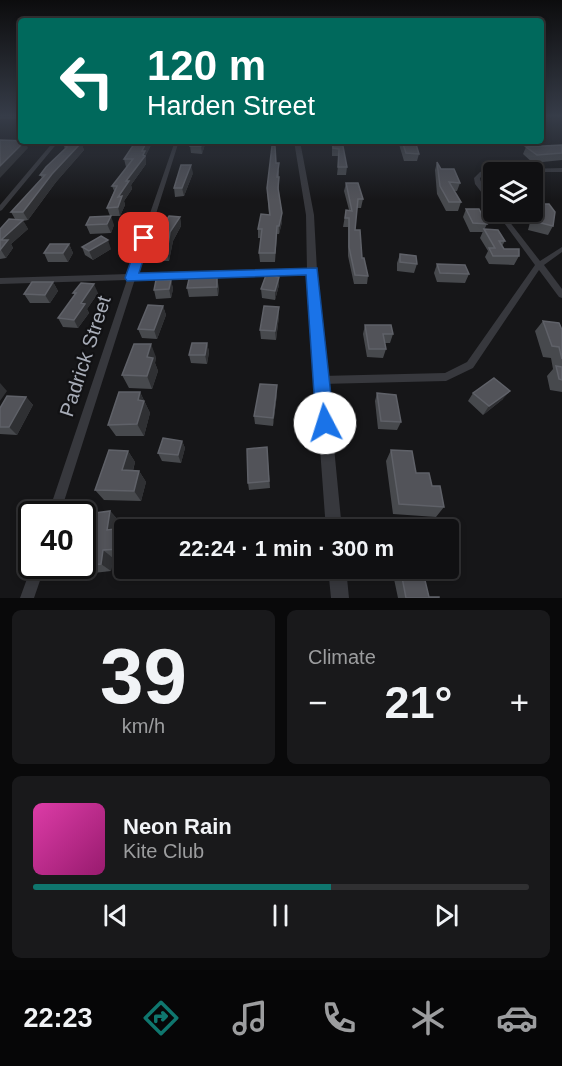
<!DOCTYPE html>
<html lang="en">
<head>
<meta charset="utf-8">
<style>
	body { margin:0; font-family:Helvetica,sans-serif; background:#19191b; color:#f1f3f6; height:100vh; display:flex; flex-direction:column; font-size:22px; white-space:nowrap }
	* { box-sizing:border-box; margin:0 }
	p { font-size:20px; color:#9c9d9f }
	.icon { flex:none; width:33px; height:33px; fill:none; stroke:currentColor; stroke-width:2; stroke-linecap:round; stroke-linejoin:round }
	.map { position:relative; height:598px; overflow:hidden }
	.details { display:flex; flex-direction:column; gap:12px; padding:12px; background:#09090a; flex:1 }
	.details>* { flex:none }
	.banner { position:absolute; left:18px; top:18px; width:526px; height:126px; border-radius:6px; box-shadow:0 3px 9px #0003,0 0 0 2px #303032; background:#00695c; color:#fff; overflow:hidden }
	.controls { position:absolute; left:483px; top:162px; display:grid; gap:12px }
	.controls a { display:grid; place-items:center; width:60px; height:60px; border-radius:6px; background:#101012; box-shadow:0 3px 9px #0003,0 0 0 2px #303032; font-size:30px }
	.speed { position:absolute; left:18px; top:501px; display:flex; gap:12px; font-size:30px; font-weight:700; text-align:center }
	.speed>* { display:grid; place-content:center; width:78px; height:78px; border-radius:50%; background:#101012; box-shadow:0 3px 9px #0003,0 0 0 2px #303032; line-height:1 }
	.speed .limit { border:3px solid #111; border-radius:9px; background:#fff; color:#111 }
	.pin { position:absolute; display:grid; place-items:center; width:51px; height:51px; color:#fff; margin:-26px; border-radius:12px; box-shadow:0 3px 9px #0006 }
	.me { position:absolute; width:66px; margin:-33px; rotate:355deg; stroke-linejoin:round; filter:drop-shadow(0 0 4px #0008) }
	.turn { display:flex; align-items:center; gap:21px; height:126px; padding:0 30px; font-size:27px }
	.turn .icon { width:78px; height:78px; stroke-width:2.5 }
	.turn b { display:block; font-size:42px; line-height:51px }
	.big { font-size:45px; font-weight:700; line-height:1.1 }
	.details .tile { flex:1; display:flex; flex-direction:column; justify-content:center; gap:9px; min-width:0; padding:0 21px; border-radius:9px; background:#19191b }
	.details .dial { align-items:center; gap:0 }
	.dial b { font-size:78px; line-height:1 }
	.song { display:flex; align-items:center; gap:18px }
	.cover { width:72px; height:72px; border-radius:9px; background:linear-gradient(135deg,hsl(320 70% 55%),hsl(320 70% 35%)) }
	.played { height:6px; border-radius:3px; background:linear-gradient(90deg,#0f766e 60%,#303032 60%) }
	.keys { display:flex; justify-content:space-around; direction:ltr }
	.heat { display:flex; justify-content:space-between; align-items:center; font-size:33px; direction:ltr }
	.details .tiles { flex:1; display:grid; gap:12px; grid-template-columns:1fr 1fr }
	.tile:last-child { grid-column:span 2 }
	.trip { position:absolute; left:114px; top:519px; width:345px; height:60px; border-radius:6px; background:#101012; box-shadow:0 3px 9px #0003,0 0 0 2px #303032; font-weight:700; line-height:60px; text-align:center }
	.tabs { display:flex; height:96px; justify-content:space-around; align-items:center; background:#060607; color:#9c9d9f }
	.tabs .icon { width:42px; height:42px }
	.tabs .on { color:#0f766e }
	.tabs b { font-size:27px; color:#f1f3f6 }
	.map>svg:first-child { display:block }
</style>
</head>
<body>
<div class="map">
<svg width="562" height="598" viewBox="0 0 562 598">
	<rect width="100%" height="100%" fill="#161618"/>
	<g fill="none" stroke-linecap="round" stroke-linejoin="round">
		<path fill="#37383d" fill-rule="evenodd" d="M0,117H21V119H0Z
			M54,141H59L2,210L0,211V205Z
			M175,141H179L137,274L312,268L316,271L312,274L135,279L60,514H48L127,280L0,284V278L129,274Z
			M493,168H504L507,170C498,174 488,170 480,178C482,190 494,195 494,207L492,206L475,184L474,178L480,172Z
			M562,168V172H522L520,171L523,169Z
			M496,212H502L540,261L562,247V252L544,265L562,289V298L559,297L539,270L473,368L446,381L321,384L317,383L316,380L317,377L321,376L445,373L467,362L535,265Z
			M32,565L45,566L34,598H20Z"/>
		<path fill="#37383d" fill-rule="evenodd" d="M294,141H300L314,215L317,271L342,530H326L307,271L306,215Z
			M328,568H346L349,598H331Z"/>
	</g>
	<path fill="#47494d" d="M64,141H81L80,143H81L84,150L56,182L28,220L23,221L28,229L11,244L13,248L6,258L0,259V229L15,219L11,212L42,178L40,175L65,149L63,144Z
		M136,141H153L146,155V164L131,185L132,189L124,201L125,205L120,216H110L107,208L114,191L112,186L127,167H126L124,159Z
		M206,141L202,154L191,153L190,146Z
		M332,141H342L347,167L346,175H337L339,156H332Z
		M398,141H411L419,154L417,161H404Z
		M562,145V160L533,163L523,154L526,147Z
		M437,162L441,169L460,183L457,191H454L461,202L458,211H446L437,194L435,170Z
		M276,163L279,171V192L282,213V222L279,234H277L275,262H260L259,253L261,238H258V229L269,215L267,188Z
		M496,169H534L536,177L532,184V172H495Z
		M193,173L184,196L175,197L174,188Z
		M346,183L363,199L361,208H357L355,230L362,258L368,276L367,284H354L348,256V227H343L346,210H349L344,191Z
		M532,204L535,207L537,204L553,226L548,235L528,230L532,215L531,216H520L516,212H532Z
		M466,209L487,224L483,232H470L463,217Z
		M90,217L114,225L111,233L90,234L86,225Z
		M180,217L181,226L173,241L169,261H156L153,253Z
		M484,229L505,241L502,246L504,249L519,256L514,265L489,264L485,257L488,251L480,238Z
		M69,244L73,253L68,262H48L44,253Z
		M82,247L111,249L93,260L85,255Z
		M400,254L417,264L414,273L397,271V263Z
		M437,264L469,274L465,283L437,282L434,273Z
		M279,277V285L275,300L262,298L261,289Z
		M171,280L173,289L171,298L156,299L154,290Z
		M53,282L58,291L50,303H30L24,294Z
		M219,287L218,296L189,297L187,288Z
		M73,293H98L87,309L89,313L78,328L63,327L58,318L75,295Z
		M163,306L166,315L157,339L142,338L138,329Z
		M279,316L276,340L261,339L260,330Z
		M543,321L562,330V392L550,390L547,376L553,369L551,358L543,357L535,331Z
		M365,325L393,334L390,343H385L386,349L383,358L367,357L363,334Z
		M207,343L209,352L207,364L191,363L189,355Z
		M156,357L155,363L158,371L152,389L129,388L122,375Z
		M277,385V394L273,426L255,424L254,416Z
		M140,392L150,413L144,436H116L108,425Z
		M377,393L401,422L397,430L378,429L375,401Z
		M473,393L503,399L483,415L468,401Z
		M26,397L33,405L17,435L0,434V408Z
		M182,441L185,448L181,463L162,461L158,453Z
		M267,447L270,488L249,490L248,483Z
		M391,450L416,473L432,486L444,507L436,517L393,514L386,461Z
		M128,451L135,462L133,471H139L146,482L141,501L104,500L95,490Z
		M110,511L119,521L118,529L124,530V557L113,558L111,571L85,574L73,567L84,534Z
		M401,572L429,597L439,598H398L394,579Z"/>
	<path fill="#2f3033" d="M25,141L28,148L0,178V166Z
		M72,141H81L74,151L71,143Z
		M147,141H153L146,155V164L131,185L132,189L124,201L125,205L120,216L118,207V197L126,181Z
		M203,141H206L202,154L201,146Z
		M81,143L84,150L56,182L28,220L23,212L52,174Z
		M191,165L193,173L184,196L182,188Z
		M282,213V222L279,234V226Z
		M111,216L114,225L111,233L107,224Z
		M180,217L181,226L173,241L169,261L167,252L170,232Z
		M23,220L28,229L11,244L13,248L6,258L1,250V240Z
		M108,240L111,249L93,260L89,251Z
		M69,244L73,253L68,262L63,253Z
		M279,277V285L275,300V291Z
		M217,278L219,287L218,296L217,287Z
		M171,280L173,289L171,298L169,289Z
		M53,282L58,291L50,303L45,295Z
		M94,284L98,293L87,309L89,313L78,328L74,320L81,303Z
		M163,306L166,315L157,339L154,330Z
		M279,307V316L276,340L275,331Z
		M207,343L209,352L207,364L205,355Z
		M151,344L156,357L155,363L158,371L152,389L147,376V357Z
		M0,383L7,391L0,401Z
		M277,385V394L273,426V418Z
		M510,391L503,399L483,415L489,406Z
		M140,392L150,413L144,436L137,424L138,400Z
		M26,397L33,405L17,435L9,427Z
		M182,441L185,448L181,463L178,455Z
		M128,451L135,462L130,481L122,470Z
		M139,471L146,482L141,501L134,491Z
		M110,511L119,521L116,539L107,530Z
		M123,528L124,530V553L120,549Z
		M103,550L113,558L111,571L101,564Z"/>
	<path fill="#525359" stroke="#5f6168" stroke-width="1.5" d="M0,140L25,141L0,166Z
		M64,141H72L71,143H81L52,174L23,212H11L45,175H40L46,167L67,147L63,144Z
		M136,141H147L142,151H145L143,155L145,156L126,181H129L118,197L122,196L118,207L107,208L117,186H112L133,159H124Z
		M191,141H203L201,146H190Z
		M333,141H342L347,167H338L339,149L333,148Z
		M402,141H411L413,144H416L419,154L406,153Z
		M562,145V153L537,155L526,147Z
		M272,146H275L276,163H279L277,177H279L278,188L282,213L279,226H277L275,253H259L262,229H258L261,214L270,215L267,188Z
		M437,162L441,169H454L460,183L449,182L461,202H449L440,186Z
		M181,165H191L182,188H174Z
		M496,169H534L536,177H532V172H500Z
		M346,183H358L363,199H358L355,230H360L362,258H364L368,276L355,275L349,247V218H345L346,210L352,211Z
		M537,204H549L555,212L553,226L533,221Z
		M466,209H479L487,224L473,223Z
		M111,216L107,224L86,225L90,217Z
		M169,216L180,217L170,232L167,252L153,253L157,236Z
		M9,219L23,220L1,240H8L0,250V229Z
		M484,229L498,230L505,241H499L504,249H519V256H493L489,248H495Z
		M101,236L108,240L89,251L82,247Z
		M50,244H69L63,253H44Z
		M400,254L416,256L417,264L400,262Z
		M437,264L465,265L469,274L440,273Z
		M266,275L279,277L275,291L261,289Z
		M217,278V287L187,288L189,279Z
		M156,280H171L169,289L154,290Z
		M32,282H53L45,295L24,294Z
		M81,283L94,284L81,303L85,304L74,320L58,318L76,293H73Z
		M148,305L163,306L154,330L138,329Z
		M264,306L279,307L275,331L260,330Z
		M543,321L559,323L562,330V359L559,347L552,346Z
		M365,325H391L393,334H383L386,349H369Z
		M192,343H207L205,355H189Z
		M134,344H151L147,357L153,358L147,376L122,375Z
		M556,366L562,367V380L559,379Z
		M494,378L510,391L489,406L473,393Z
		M260,384L277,385L273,418L254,416Z
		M119,392H140L138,400L144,401L137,424L108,425Z
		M377,393L396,395L401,422L381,421Z
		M7,396L26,397L9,427H0V408Z
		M163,438L182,441L178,455L158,453Z
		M267,447L269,481L248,483L247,449Z
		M109,450L128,451L122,470L139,471L134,491L95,490Z
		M391,450L412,451L416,473H429L432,486H440L444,507L399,504Z
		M110,511L107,530L123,528L120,549L103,550L101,564L73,567V566H82V535L84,534L88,514Z
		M243,518H266V530H243Z
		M401,572H423L429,597H439V598H406Z"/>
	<linearGradient id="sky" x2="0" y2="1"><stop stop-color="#0c0c0d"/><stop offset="0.58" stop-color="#363c48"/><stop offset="1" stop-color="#363c48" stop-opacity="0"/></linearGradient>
	<rect width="562" height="200" fill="url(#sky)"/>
	<path fill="#1a73e8" stroke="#114b97" stroke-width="1.5" d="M144,235L150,238L139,273L317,268L334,423L331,429L325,431L319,429L316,423L306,275L127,281L125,278L139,238Z"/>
	<g text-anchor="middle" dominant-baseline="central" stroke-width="4.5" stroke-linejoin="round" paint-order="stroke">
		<g font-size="20" fill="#a8adb8" stroke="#111113">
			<text transform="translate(85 356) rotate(-72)">Padrick Street</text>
		</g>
	</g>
</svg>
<div class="controls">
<a><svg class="icon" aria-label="layers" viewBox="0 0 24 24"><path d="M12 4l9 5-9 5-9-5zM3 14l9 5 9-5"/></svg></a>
</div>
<div class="speed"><div class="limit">40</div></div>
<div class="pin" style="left:144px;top:238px;background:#d93025"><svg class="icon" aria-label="arrive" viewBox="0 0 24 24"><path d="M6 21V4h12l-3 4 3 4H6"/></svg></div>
<svg class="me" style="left:325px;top:423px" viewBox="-20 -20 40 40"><circle r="19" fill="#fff"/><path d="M0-13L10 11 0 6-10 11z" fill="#1a73e8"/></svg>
<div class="trip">22:24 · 1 min · 300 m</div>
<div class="banner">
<div class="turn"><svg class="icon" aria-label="left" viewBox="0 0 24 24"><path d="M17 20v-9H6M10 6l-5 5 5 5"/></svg><div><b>120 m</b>Harden Street</div></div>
</div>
</div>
<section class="details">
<div class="tiles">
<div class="tile dial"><b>39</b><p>km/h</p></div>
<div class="tile"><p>Climate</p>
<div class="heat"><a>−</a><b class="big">21°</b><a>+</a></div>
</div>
<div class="tile">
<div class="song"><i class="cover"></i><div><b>Neon Rain</b><p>Kite Club</p></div></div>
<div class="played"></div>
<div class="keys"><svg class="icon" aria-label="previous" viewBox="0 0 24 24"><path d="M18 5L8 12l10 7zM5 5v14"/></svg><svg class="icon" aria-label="pause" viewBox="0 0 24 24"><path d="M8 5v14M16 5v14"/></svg><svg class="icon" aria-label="next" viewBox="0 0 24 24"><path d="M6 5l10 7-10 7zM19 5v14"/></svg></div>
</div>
</div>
</section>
<nav class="tabs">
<b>22:23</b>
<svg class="icon on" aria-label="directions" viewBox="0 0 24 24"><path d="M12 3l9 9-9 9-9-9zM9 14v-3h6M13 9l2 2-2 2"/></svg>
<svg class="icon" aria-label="music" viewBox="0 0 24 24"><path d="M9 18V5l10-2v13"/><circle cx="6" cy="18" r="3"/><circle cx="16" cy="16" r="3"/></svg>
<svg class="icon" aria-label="phone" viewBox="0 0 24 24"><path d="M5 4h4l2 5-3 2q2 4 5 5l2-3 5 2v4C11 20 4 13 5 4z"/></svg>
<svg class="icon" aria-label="climate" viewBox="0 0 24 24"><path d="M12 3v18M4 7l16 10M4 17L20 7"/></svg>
<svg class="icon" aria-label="car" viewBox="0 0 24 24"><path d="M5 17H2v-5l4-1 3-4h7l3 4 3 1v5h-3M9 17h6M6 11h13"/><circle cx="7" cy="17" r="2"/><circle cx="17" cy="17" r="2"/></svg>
</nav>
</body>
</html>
